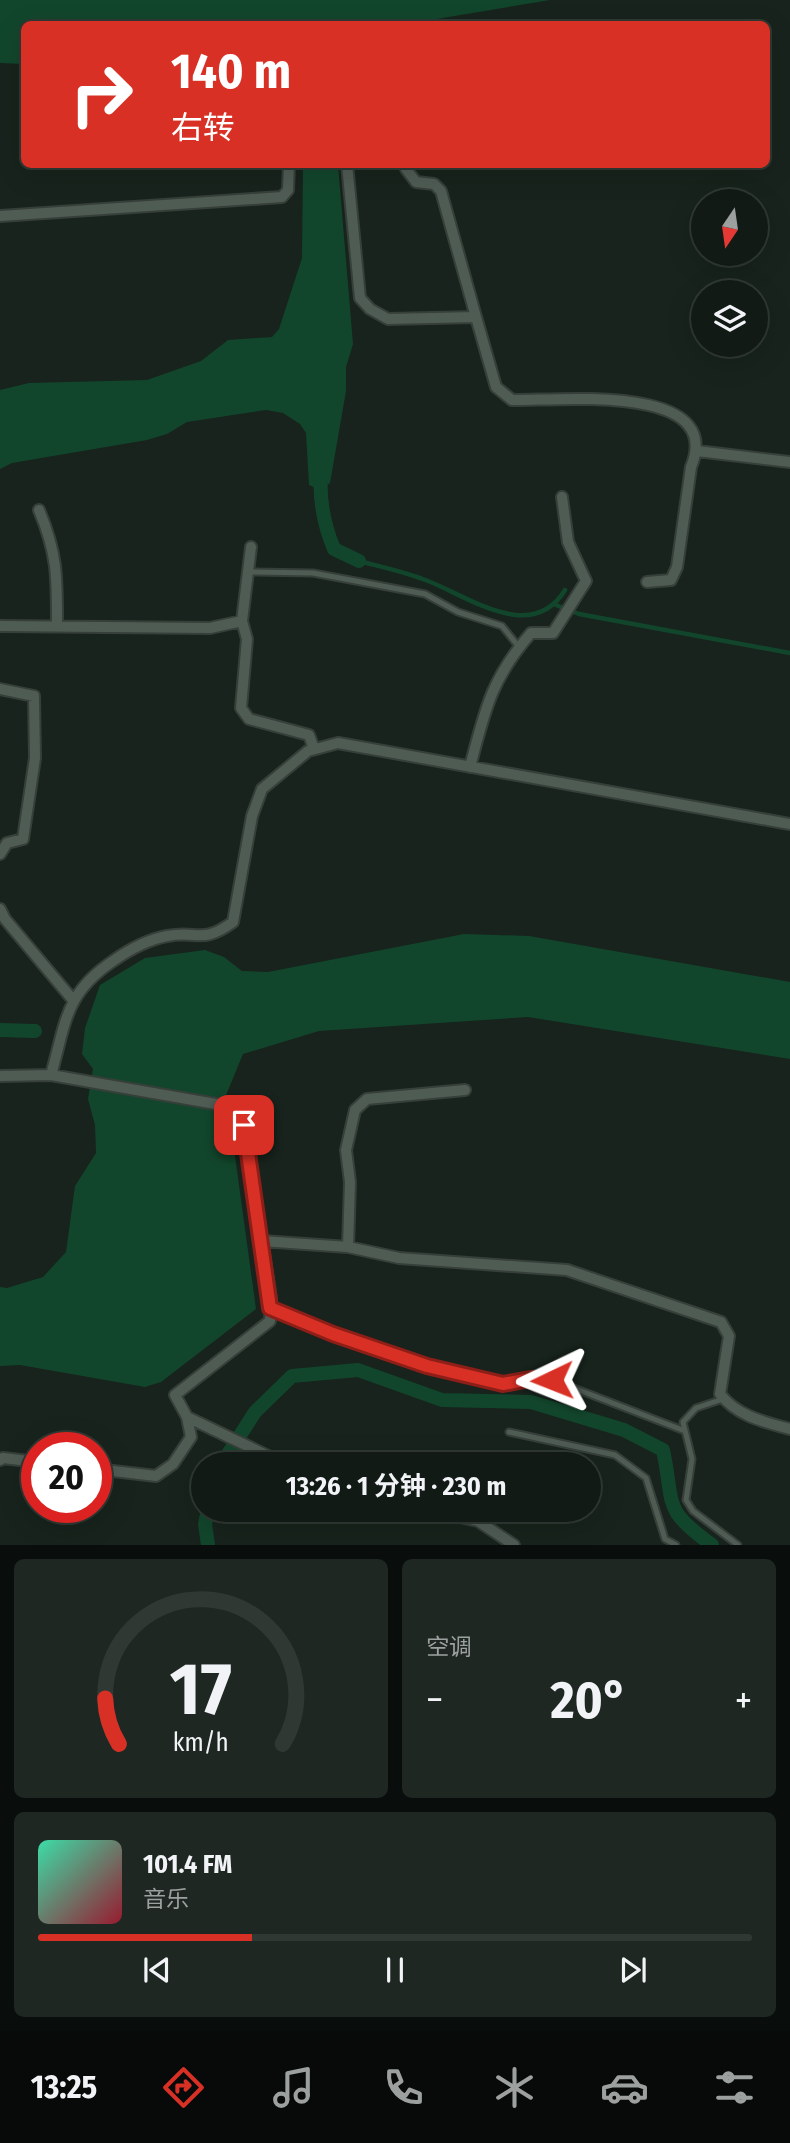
<!DOCTYPE html>
<html lang="zh">
<head>
<meta charset="utf-8">
<style>
	body { margin:0; font-family:"Fira Sans Condensed","Noto Sans SC",sans-serif; background:#1e2722; color:#f1f3f6; height:100vh; display:flex; flex-direction:column; font-size:26px; white-space:nowrap }
	* { box-sizing:border-box; margin:0 }
	p { font-size:23px; color:#9ca1a0 }
	.icon { flex:none; width:38px; height:38px; fill:none; stroke:currentColor; stroke-width:2; stroke-linecap:round; stroke-linejoin:round }
	.map { position:relative; height:1545px; overflow:hidden }
	.details { display:flex; flex-direction:column; gap:14px; padding:14px; background:#090e0c; flex:1 }
	.details>* { flex:none }
	.hud { position:absolute; left:21px; top:21px; width:749px; height:147px; border-radius:10px; box-shadow:0 7px 28px #0002,0 0 0 2px #303834; background:#d93025; color:#fff; overflow:hidden }
	.needle { width:46px; rotate:193deg }
	.fabs { position:absolute; left:691px; top:189px; display:grid; gap:14px }
	.fabs a { display:grid; place-items:center; width:77px; height:77px; border-radius:50%; background:#111a15; box-shadow:0 7px 28px #0002,0 0 0 2px #303834; font-size:35px }
	.speed { position:absolute; left:21px; top:1432px; display:flex; gap:14px; font-size:35px; font-weight:700; text-align:center }
	.speed>* { display:grid; place-content:center; width:91px; height:91px; border-radius:50%; background:#111a15; box-shadow:0 7px 28px #0002,0 0 0 2px #303834; line-height:1 }
	.speed .limit { border:10px solid #d22; background:#fff; color:#111 }
	.pin { position:absolute; display:grid; place-items:center; width:60px; height:60px; color:#fff; margin:-30px; border-radius:14px; box-shadow:0 4px 10px #0006 }
	.me { position:absolute; width:77px; margin:-38px; rotate:268deg; stroke-linejoin:round; filter:drop-shadow(0 0 5px #0008) }
	.turn { display:flex; align-items:center; gap:24px; height:147px; padding:0 35px; font-size:32px }
	.turn .icon { width:91px; height:91px; stroke-width:2.5 }
	.turn b { display:block; font-size:49px; line-height:60px }
	.big { font-size:52px; font-weight:700; line-height:1.1 }
	.details .tile { flex:1; display:flex; flex-direction:column; justify-content:center; gap:10px; min-width:0; padding:0 24px; border-radius:10px; background:#1e2722 }
	.details .dial { align-items:center; gap:0 }
	.dial svg { height:182px; overflow:visible; fill:none; stroke:#303834; stroke-width:7; stroke-linecap:round; text-anchor:middle }
	.dial text { fill:#f1f3f6; stroke:none }
	.song { display:flex; align-items:center; gap:21px }
	.cover { width:84px; height:84px; border-radius:10px; background:linear-gradient(135deg,hsl(160 70% 55%),hsl(350 70% 35%)) }
	.played { height:7px; border-radius:4px; background:linear-gradient(90deg,#d93025 30%,#303834 30%) }
	.keys { display:flex; justify-content:space-around; direction:ltr }
	.heat { display:flex; justify-content:space-between; align-items:center; font-size:38px; direction:ltr }
	.details .tiles { flex:1; display:grid; gap:14px; grid-template-columns:1fr 1fr }
	.tile:last-child { grid-column:span 2 }
	.trip { position:absolute; left:191px; top:1452px; width:410px; height:70px; border-radius:35px; background:#111a15; box-shadow:0 7px 28px #0002,0 0 0 2px #303834; font-weight:700; line-height:70px; text-align:center }
	.tab-bar { display:flex; height:112px; justify-content:space-around; align-items:center; background:#070a08; color:#9ca1a0 }
	.tab-bar .icon { width:49px; height:49px }
	.tab-bar .active { color:#d93025 }
	.tab-bar b { font-size:32px; color:#f1f3f6 }
	.map>svg:first-child { display:block }
</style>
</head>
<body>
<div class="map">
<svg width="790" height="1545" viewBox="0 0 790 1545">
	<rect width="100%" height="100%" fill="#17231c"/>
	<path fill="#12462c" d="M0,0H550L407,24H24V64L0,63Z
		M303,165H338L353,344L346,367V391L330,483L320,490L309,485L306,433L300,424L283,413L266,410L187,422L167,434L147,440L12,463L0,469V390L29,383L147,380L201,361L228,340L272,337L279,329L302,258Z
		M464,934L529,936L790,982V1059L528,1017L319,1031L243,1054L217,1117L231,1127L256,1309L161,1382L145,1387L20,1365L0,1366V1287L7,1288L43,1277L66,1252L75,1186L96,1153L95,1125L88,1099L93,1069L82,1054L85,1028L100,985L145,958L205,950L224,957L242,971L268,972Z"/>
	<g fill="none" stroke-linecap="round" stroke-linejoin="round">
		<path stroke="#12462c" stroke-width="4.5" d="M359,561C382,567 406,572 428,581C469,597 532,644 565,590
			M556,605L579,614L790,653"/>
		<path stroke="#12462c" stroke-width="14" d="M321,472C319,498 324,525 334,549L359,561
			M0,1030L35,1031
			M221,1465L255,1412L292,1376L358,1370L442,1400L531,1402L624,1430L663,1450C675,1506 661,1508 712,1545
			M208,1545L205,1524L208,1510"/>
		<defs>
			<path id="lane" d="M248,572L313,573L425,594L458,612L502,626L519,647
				M270,1308L333,1334L427,1366L503,1384L530,1379L553,1380L685,1431
				M723,1399L696,1408L683,1422L692,1459L686,1500L693,1511L738,1545
				M509,1432L615,1455L646,1478L665,1539L676,1545"/>
			<path id="street" d="M347,164L360,298L370,309L388,319L476,317L496,387L512,400C556,401 726,382 691,467L677,567L671,580L647,582
				M406,169L416,182L434,184L441,191L476,317
				M0,216L282,197L288,190L289,164
				M697,451L790,462
				M39,510C58,555 57,579 57,627
				M251,547L242,621L247,639L241,708L249,719L309,735L314,749
				M0,626L210,628L242,621
				M0,689L34,696L35,758L23,839L7,843L0,854
				M470,767C485,710 491,679 531,633H553L586,581L568,542L562,497
				M0,909L5,919L73,1000
				M51,1075C66,1022 65,993 113,961C130,949 146,940 167,936C199,930 201,945 233,922L252,816L262,789L308,751L338,743L790,824
				M0,1076L51,1075L227,1106L244,1125L271,1299L270,1321L175,1395L187,1417L191,1437L173,1464L156,1476L96,1469
				M262,1241L348,1247L399,1258L567,1270L721,1322L729,1336L720,1394C737,1416 764,1422 790,1429
				M348,1247L350,1182L346,1150L355,1110L367,1099L465,1090
				M187,1417L287,1465
				M0,1460L3,1458L37,1462
				M430,1510L478,1521L514,1545"/>
		</defs>
		<use href="#lane" stroke="#363f39" stroke-width="9"/>
		<use href="#street" stroke="#363f39" stroke-width="14"/>
		<use href="#lane" stroke="#4f5c54" stroke-width="5"/>
		<use href="#street" stroke="#4f5c54" stroke-width="10"/>
	</g>
	<g fill="none" stroke-linecap="round" stroke-linejoin="round">
		<defs>
			<path id="route" d="M244,1125L270,1308L333,1334L427,1366L503,1384L530,1379L552,1380"/>
		</defs>
		<use href="#route" stroke="#8d1f18" stroke-width="18"/>
		<use href="#route" stroke="#d93025" stroke-width="12"/>
	</g>
</svg>
<div class="fabs">
<a><svg class="needle" viewBox="-14 -14 28 28"><path d="M0-13l5 13h-10z" fill="#e53935"/><path d="M0 13l5-13h-10z" fill="#9ca1a0"/></svg></a>
<a><svg class="icon" aria-label="layers" viewBox="0 0 24 24"><path d="M12 4l9 5-9 5-9-5zM3 14l9 5 9-5"/></svg></a>
</div>
<div class="speed"><div class="limit">20</div></div>
<div class="pin" style="left:244px;top:1125px;background:#d93025"><svg class="icon" aria-label="arrive" viewBox="0 0 24 24"><path d="M6 21V4h12l-3 4 3 4H6"/></svg></div>
<svg class="me" style="left:552px;top:1380px" viewBox="-20 -20 40 40"><path d="M0-17L14 15 0 8-14 15z" fill="#d93025" stroke="#fff" stroke-width="4"/></svg>
<div class="trip">13:26 · 1 分钟 · 230 m</div>
<div class="hud">
<div class="turn"><svg class="icon" aria-label="right" viewBox="0 0 24 24"><path d="M7 20v-9h11M14 6l5 5-5 5"/></svg><div><b>140 m</b>右转</div></div>
</div>
</div>
<section class="details">
<div class="tiles">
<div class="tile dial"><svg viewBox="0 0 100 80">
<path d="M14 69A42 42 0 1 1 86 69"/>
<path d="M14 69A42 42 0 0 1 8 49" stroke="#d93025"/>
<text x="50" y="56" font-size="32" font-weight="700">17</text>
<text x="50" y="72" font-size="11">km/h</text>
</svg></div>
<div class="tile"><p>空调</p>
<div class="heat"><a>−</a><b class="big">20°</b><a>+</a></div>
</div>
<div class="tile">
<div class="song"><i class="cover"></i><div><b>101.4 FM</b><p>音乐</p></div></div>
<div class="played"></div>
<div class="keys"><svg class="icon" aria-label="previous" viewBox="0 0 24 24"><path d="M18 5L8 12l10 7zM5 5v14"/></svg><svg class="icon" aria-label="pause" viewBox="0 0 24 24"><path d="M8 5v14M16 5v14"/></svg><svg class="icon" aria-label="next" viewBox="0 0 24 24"><path d="M6 5l10 7-10 7zM19 5v14"/></svg></div>
</div>
</div>
</section>
<nav class="tab-bar">
<b>13:25</b>
<svg class="icon active" aria-label="directions" viewBox="0 0 24 24"><path d="M12 3l9 9-9 9-9-9zM9 14v-3h6M13 9l2 2-2 2"/></svg>
<svg class="icon" aria-label="music" viewBox="0 0 24 24"><path d="M9 18V5l10-2v13"/><circle cx="6" cy="18" r="3"/><circle cx="16" cy="16" r="3"/></svg>
<svg class="icon" aria-label="phone" viewBox="0 0 24 24"><path d="M5 4h4l2 5-3 2q2 4 5 5l2-3 5 2v4C11 20 4 13 5 4z"/></svg>
<svg class="icon" aria-label="climate" viewBox="0 0 24 24"><path d="M12 3v18M4 7l16 10M4 17L20 7"/></svg>
<svg class="icon" aria-label="car" viewBox="0 0 24 24"><path d="M5 17H2v-5l4-1 3-4h7l3 4 3 1v5h-3M9 17h6M6 11h13"/><circle cx="7" cy="17" r="2"/><circle cx="17" cy="17" r="2"/></svg>
<svg class="icon" aria-label="filters" viewBox="0 0 24 24"><path d="M4 7h16M4 17h16"/><circle cx="9" cy="7" r="2"/><circle cx="15" cy="17" r="2"/></svg>
</nav>
</body>
</html>
